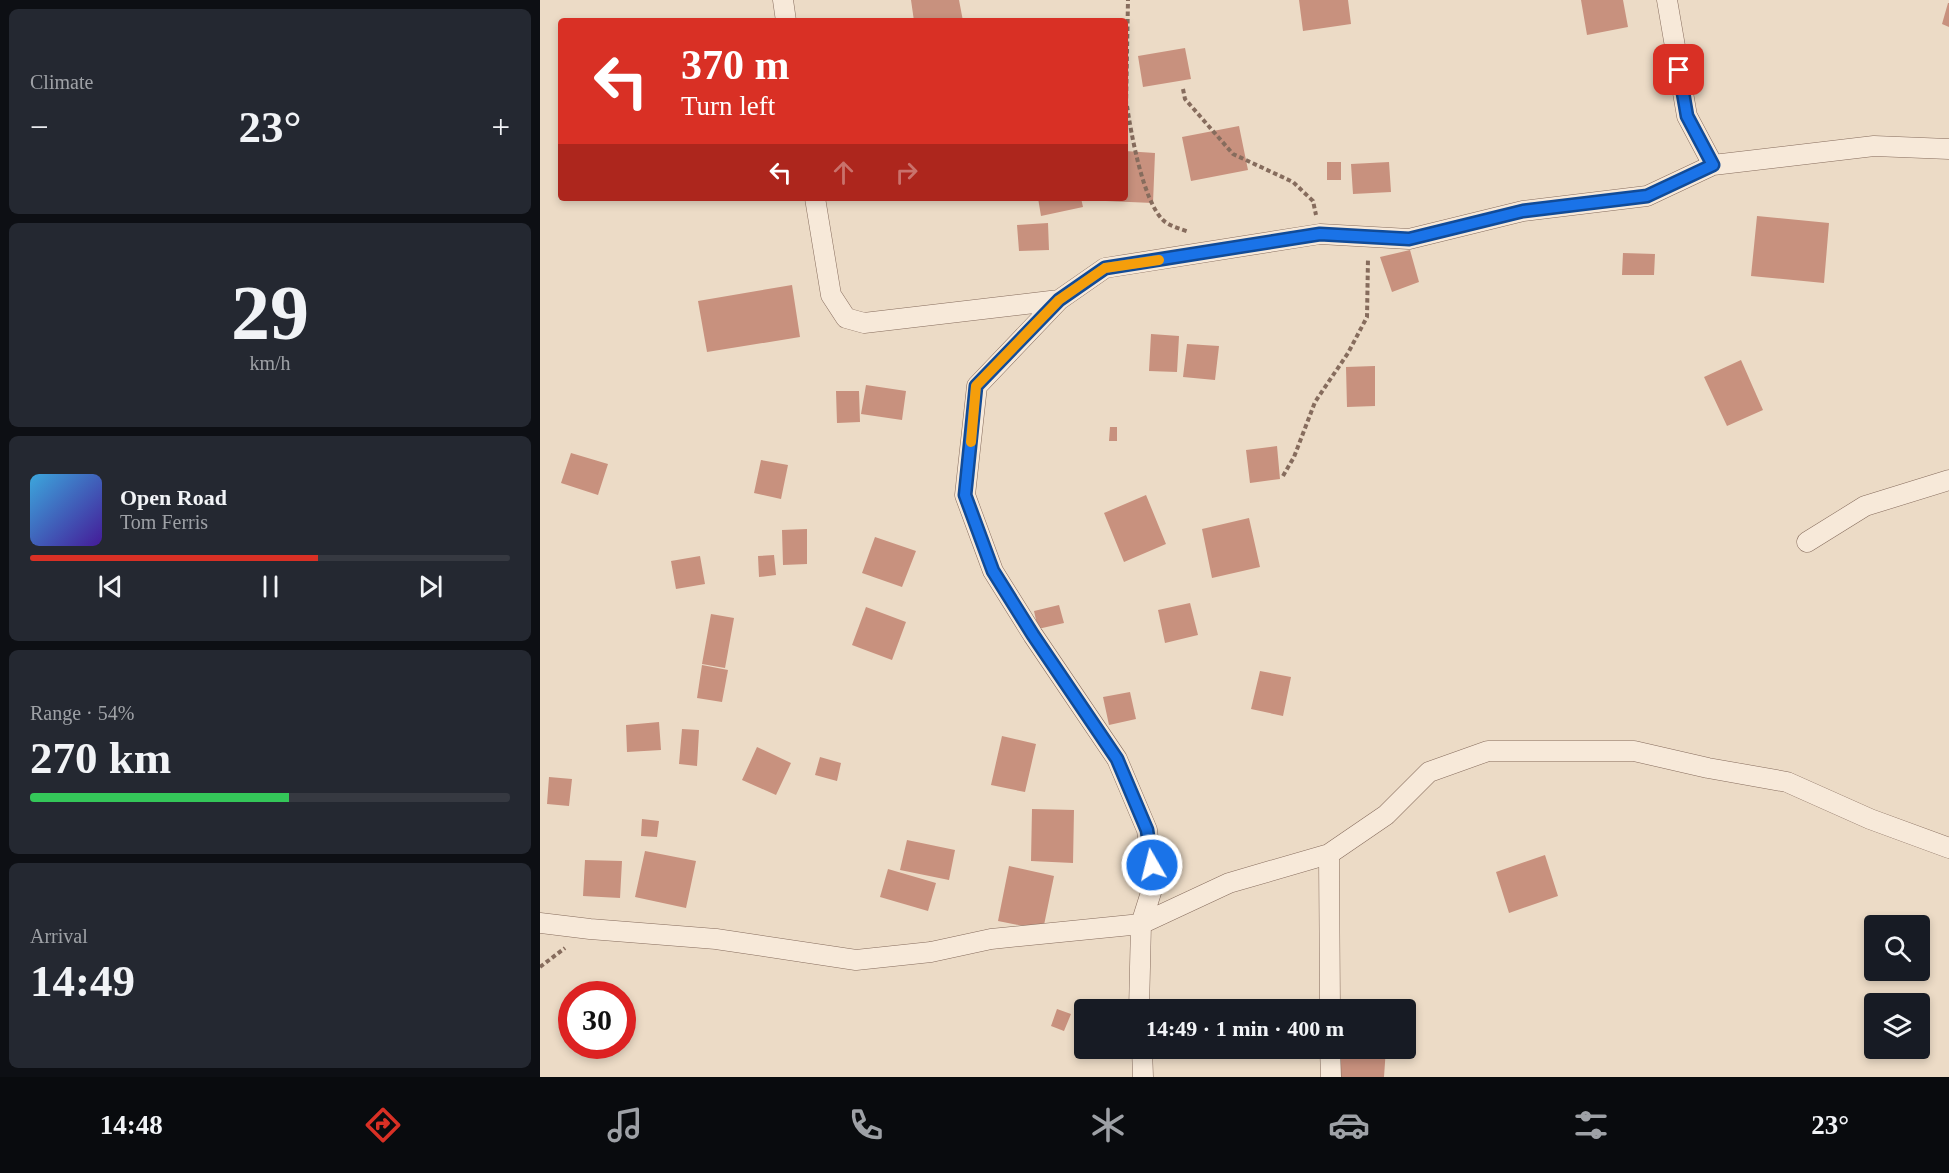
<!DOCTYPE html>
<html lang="en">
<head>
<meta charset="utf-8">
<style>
	body { margin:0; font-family:Georgia,serif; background:#242831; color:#f1f3f6; height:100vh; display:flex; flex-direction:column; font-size:22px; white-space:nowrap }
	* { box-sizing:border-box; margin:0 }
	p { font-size:20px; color:#9ea1a6 }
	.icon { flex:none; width:33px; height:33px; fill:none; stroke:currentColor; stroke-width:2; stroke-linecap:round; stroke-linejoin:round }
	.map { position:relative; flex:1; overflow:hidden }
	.drawer { display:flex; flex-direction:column; gap:9px; padding:9px; background:#0d0f14; width:540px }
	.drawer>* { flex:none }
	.hud { position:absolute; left:18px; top:18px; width:570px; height:183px; border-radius:6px; box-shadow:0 3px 9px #0003; background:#d93025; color:#fff; overflow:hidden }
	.fabs { position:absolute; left:1324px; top:915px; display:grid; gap:12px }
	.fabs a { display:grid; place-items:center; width:66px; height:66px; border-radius:6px; background:#171b24; box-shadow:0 3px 9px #0003; font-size:30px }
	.speed { position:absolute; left:18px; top:981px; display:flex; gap:12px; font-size:30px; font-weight:700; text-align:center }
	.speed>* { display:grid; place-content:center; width:78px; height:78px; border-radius:50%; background:#171b24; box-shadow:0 3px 9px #0003; line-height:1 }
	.speed .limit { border:9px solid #d22; background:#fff; color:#111 }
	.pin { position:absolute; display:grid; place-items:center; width:51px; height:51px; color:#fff; margin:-26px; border-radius:12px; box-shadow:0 3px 9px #0006 }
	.me { position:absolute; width:66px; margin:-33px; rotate:352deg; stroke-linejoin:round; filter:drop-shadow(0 0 4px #0008) }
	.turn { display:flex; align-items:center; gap:21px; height:126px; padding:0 24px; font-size:27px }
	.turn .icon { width:78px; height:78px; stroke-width:2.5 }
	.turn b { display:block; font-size:42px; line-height:51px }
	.lanes { display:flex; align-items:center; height:57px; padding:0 24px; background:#0003; justify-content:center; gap:30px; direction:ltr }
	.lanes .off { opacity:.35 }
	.big { font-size:45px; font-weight:700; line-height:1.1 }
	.drawer .widget { flex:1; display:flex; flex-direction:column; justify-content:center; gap:9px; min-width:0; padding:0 21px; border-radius:9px; background:#242831 }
	.drawer .dial { align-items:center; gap:0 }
	.dial b { font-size:78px; line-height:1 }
	.song { display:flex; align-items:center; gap:18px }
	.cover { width:72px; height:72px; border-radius:9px; background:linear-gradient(135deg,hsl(200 70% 55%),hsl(260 70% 35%)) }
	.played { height:6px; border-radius:3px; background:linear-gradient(90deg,#d93025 60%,#363941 60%) }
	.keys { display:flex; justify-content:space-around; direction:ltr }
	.heat { display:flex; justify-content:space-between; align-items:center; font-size:33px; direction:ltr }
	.charge { height:9px; border-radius:4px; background:linear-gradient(90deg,#34c759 54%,#363941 0) }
	.trip { position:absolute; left:534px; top:999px; width:342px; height:60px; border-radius:6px; background:#171b24; box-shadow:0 3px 9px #0003; font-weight:700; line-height:60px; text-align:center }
	.dock { display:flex; height:96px; justify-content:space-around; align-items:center; background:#090b0e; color:#9ea1a6 }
	.dock .icon { width:42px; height:42px }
	.dock .current { color:#d93025 }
	.dock b { font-size:27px; color:#f1f3f6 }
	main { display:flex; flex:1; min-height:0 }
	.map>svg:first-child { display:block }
</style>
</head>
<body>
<main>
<section class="drawer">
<div class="widget"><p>Climate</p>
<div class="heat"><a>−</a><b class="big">23°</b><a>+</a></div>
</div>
<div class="widget dial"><b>29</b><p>km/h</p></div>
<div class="widget">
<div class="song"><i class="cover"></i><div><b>Open Road</b><p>Tom Ferris</p></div></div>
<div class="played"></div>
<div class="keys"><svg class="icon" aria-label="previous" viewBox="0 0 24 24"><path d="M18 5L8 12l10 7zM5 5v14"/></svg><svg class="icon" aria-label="pause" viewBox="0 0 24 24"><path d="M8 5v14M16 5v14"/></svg><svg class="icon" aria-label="next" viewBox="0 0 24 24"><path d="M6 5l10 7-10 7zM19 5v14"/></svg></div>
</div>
<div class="widget"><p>Range · 54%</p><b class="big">270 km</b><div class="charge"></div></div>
<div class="widget"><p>Arrival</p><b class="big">14:49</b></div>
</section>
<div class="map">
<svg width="1409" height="1077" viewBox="0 0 1409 1077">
	<rect width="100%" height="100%" fill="#ecdbc6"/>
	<path fill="#c8917e" d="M371,0H419L423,21H374Z
		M759,0H808L811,24L763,31Z
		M1041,0H1083L1088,27L1047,35Z
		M1408,3H1409V27L1402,24Z
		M645,48L651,79L603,87L598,56Z
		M699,126L708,170L651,181L642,137Z
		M585,151L615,153L613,203L566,201V198H585Z
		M787,162H801V180H787Z
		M849,162L851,192L813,194L811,164Z
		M498,198H541L543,207L501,216Z
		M1217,216L1289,223L1284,283L1211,276Z
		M508,223L509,250L479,251L477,225Z
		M870,250L879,282L852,292L840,257Z
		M1083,253L1115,254L1114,275H1082Z
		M252,285L260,337L167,352L158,301Z
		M611,334L639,336L637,372L609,371Z
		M647,344L679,346L675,380L643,377Z
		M1201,360L1223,410L1187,426L1164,377Z
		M835,366V406L807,407L806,367Z
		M326,385L366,391L362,420L321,414Z
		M296,391H319L320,422L297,423Z
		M570,427H577V441H569Z
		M737,446L740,479L710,483L706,450Z
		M31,453L68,464L58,495L21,483Z
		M221,460L248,465L241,499L214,493Z
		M606,495L626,544L584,562L564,513Z
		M709,518L720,567L672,578L662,529Z
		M267,529V564L243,565L242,530Z
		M335,537L376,551L362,587L322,573Z
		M234,555L236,575L219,577L218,556Z
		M160,556L165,584L136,589L131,561Z
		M650,603L658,635L625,643L618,610Z
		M519,605L524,623L498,629L494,611Z
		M326,607L366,622L352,660L312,645Z
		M171,614L194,618L185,668L162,664Z
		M162,665L188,670L182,702L157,698Z
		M720,671L751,677L743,716L711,709Z
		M590,692L596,719L569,725L563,697Z
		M119,722L121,750L87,752L86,725Z
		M142,729L159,730L157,766L139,764Z
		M462,736L496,744L485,792L451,785Z
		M217,747L251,763L236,795L202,780Z
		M280,757L301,763L297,781L275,775Z
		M9,777L32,779L29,806L7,804Z
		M492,809L534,810L533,863L491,861Z
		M102,819L119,821L117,837L101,836Z
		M367,840L415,850L409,880L360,870Z
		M105,851L156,861L146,908L95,897Z
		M1005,855L1018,896L969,913L956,872Z
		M45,860L82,861L80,898L43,896Z
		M469,866L514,876L503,930L458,921Z
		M348,869L396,883L388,911L340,897Z
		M517,1009L531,1014L524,1031L511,1026Z
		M797,1048H846L844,1077H795Z"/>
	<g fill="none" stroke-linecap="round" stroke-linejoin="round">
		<defs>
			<path id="street" d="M243,0L246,21
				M1127,0L1147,116L1173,165
				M275,198L291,295L306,318L324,323L519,300
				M1267,542L1325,506L1409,480
				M789,854L790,1010
				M0,923L50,929L176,939L316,960L391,952L451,939L601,924L689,883L789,854L846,815L889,772L948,751H1094L1168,768L1247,782L1330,819L1409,848
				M599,1010L601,924L614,883L607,830L577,759L493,635L453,571L425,495L437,386L519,300L565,268L780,234L869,239L983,211L1107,196L1173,165L1334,146L1409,149
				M602,1048L603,1077
				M790,1048L791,1077"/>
		</defs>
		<use href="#street" stroke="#866c5d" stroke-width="21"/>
		<path stroke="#866c5d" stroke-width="4" stroke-dasharray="4.5 3" stroke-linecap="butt" d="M643,89L645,99L693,154L753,182L773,201L776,215
			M586,106L588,0
			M587,106C591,133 603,201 623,220C629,226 641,229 649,232
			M743,476L754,457L775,402L808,353L827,317L828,258
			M0,967L25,948"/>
		<use href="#street" stroke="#f7e9d9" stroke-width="20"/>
	</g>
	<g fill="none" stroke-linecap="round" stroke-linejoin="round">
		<defs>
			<path id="route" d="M612,865L607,830L577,759L493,635L453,571L425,495L436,386L519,300L565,268L780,234L869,239L983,211L1107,196L1173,165L1147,116L1139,70"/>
		</defs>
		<use href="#route" stroke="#114b97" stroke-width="15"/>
		<use href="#route" stroke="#1a73e8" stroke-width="10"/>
		<path stroke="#f59e0b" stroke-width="10" d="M431,442L436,386L519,300L565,268L619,260"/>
	</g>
</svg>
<div class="fabs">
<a><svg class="icon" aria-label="search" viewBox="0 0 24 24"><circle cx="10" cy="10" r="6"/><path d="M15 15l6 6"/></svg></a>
<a><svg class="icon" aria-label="layers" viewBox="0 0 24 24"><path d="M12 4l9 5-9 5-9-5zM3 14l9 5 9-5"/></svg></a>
</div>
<div class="speed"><div class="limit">30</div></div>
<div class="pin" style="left:1139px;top:70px;background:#d93025"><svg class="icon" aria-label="arrive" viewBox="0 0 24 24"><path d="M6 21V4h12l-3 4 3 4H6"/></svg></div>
<svg class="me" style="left:612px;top:865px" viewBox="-20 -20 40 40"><circle r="17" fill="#1a73e8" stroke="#fff" stroke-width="3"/><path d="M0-11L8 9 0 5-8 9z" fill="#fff"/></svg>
<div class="trip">14:49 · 1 min · 400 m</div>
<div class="hud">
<div class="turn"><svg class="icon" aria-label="left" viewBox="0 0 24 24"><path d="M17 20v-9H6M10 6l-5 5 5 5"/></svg><div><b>370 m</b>Turn left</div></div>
<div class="lanes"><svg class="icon" aria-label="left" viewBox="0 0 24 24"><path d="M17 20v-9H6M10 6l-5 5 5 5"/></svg><svg class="icon off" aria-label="ahead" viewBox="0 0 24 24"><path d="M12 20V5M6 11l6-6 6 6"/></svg><svg class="icon off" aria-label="right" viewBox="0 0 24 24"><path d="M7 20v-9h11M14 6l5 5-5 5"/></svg></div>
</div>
</div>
</main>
<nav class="dock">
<b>14:48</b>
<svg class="icon current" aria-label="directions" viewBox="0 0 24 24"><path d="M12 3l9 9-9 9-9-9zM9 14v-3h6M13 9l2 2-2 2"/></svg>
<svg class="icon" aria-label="music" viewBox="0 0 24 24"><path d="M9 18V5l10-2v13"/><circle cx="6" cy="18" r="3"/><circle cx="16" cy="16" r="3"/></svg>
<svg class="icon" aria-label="phone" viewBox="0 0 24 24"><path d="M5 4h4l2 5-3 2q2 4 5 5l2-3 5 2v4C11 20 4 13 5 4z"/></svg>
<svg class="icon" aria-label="climate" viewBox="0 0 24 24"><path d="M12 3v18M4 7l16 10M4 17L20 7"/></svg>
<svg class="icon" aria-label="car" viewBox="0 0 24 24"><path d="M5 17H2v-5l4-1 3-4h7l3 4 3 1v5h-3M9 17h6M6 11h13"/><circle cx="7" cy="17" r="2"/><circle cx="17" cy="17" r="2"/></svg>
<svg class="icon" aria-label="filters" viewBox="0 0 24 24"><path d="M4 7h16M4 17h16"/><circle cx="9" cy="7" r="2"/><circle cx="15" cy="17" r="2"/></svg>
<b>23°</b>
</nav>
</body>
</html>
